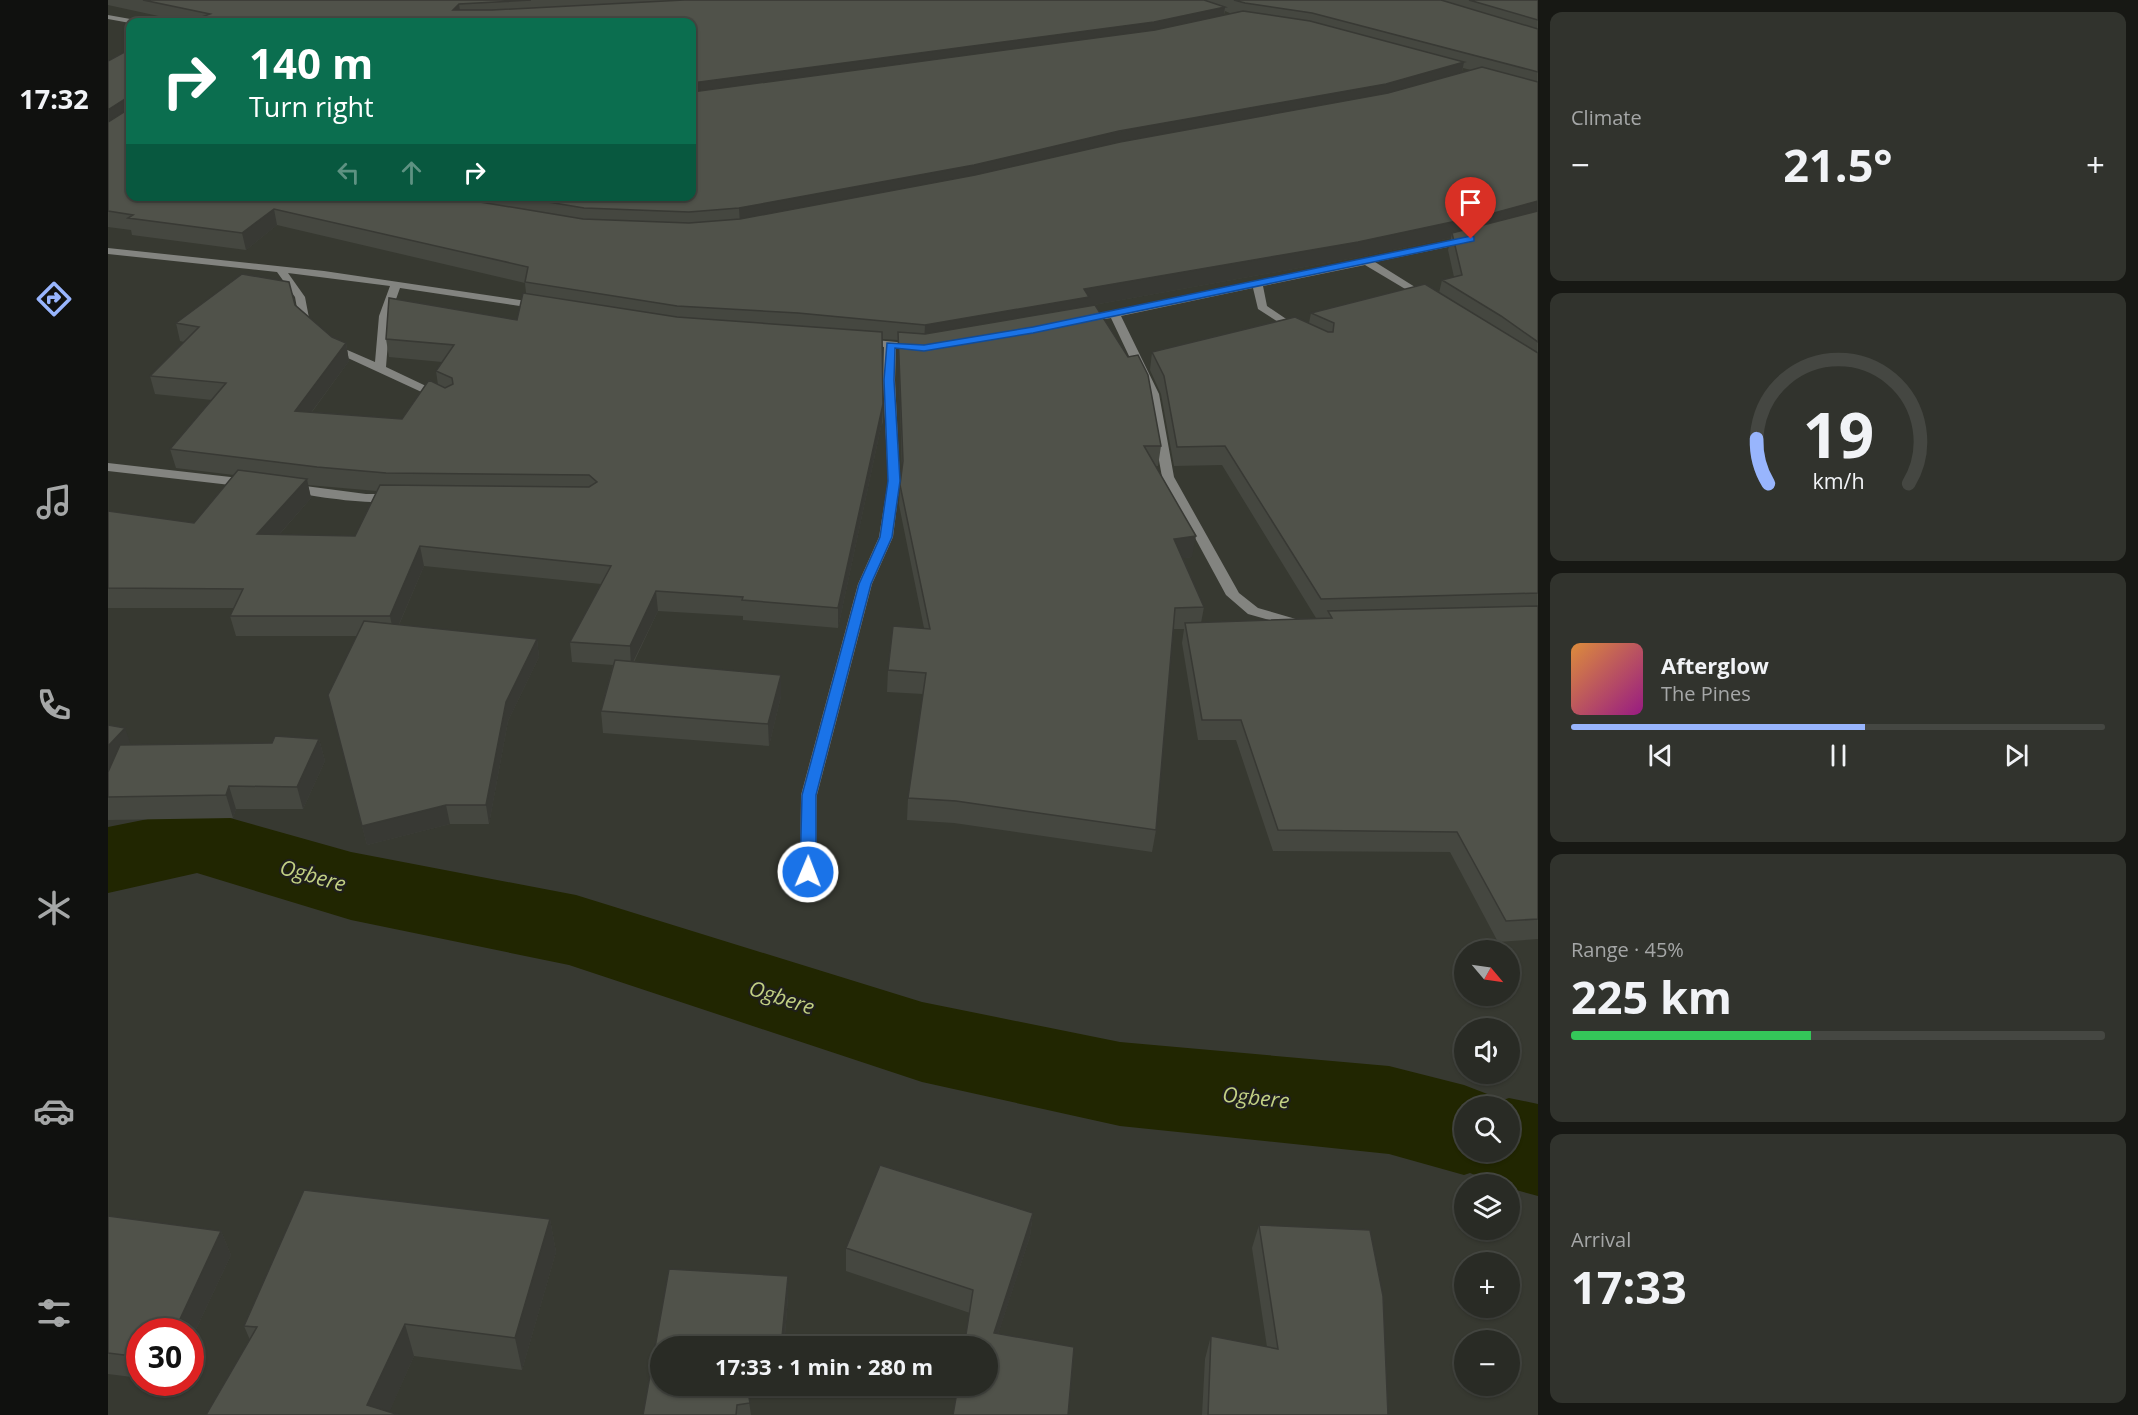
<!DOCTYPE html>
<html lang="en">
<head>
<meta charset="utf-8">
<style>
	body { margin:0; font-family:"Open Sans",sans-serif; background:#31332d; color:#f1f3f6; height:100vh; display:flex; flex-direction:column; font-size:22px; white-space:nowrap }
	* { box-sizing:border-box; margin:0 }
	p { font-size:20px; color:#a5a7a7 }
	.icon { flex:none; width:33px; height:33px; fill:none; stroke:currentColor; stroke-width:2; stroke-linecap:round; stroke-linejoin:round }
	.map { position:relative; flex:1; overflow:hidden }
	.panel { display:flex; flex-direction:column; gap:12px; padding:12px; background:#171814; width:600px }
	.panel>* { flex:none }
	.guide { position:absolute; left:18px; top:18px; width:570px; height:183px; border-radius:12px; box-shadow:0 2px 4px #0004,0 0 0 2px #454742; background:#0b6e4f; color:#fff; overflow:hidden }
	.needle { width:39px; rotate:119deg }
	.controls { position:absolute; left:1346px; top:940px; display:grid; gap:12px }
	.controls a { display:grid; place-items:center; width:66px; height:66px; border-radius:50%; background:#292b25; box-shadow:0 2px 4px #0004,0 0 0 2px #454742; font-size:30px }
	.speed { position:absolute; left:18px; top:1318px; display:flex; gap:12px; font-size:30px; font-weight:700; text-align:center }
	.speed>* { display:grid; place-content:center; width:78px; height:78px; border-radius:50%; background:#292b25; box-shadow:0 2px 4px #0004,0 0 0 2px #454742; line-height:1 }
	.speed .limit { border:9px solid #d22; background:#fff; color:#111 }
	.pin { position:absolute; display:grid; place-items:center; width:51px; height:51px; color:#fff; margin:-62px -26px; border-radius:50% 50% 50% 0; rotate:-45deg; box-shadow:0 0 6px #0007 }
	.pin .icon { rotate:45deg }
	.me { position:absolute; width:66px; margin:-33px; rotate:1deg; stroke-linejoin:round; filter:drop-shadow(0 0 4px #0008) }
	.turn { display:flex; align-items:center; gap:21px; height:126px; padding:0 24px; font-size:27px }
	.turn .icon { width:78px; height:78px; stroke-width:2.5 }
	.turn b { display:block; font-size:42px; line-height:51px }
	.lanes { display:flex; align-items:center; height:57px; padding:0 24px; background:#0003; justify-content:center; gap:30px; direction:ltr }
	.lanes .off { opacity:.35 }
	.big { font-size:45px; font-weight:700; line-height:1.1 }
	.panel .card { flex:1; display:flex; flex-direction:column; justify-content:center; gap:9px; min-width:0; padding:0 21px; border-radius:12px; background:#31332d }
	.panel .dial { align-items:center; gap:0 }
	.dial svg { height:156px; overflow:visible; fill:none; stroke:#454742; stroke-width:7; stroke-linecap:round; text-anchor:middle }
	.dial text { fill:#f1f3f6; stroke:none }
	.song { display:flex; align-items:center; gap:18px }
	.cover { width:72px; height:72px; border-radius:9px; background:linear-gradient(135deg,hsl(30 70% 55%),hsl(310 70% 35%)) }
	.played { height:6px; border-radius:3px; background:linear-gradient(90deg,#98b5fd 55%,#454742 55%) }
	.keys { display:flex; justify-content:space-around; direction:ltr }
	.heat { display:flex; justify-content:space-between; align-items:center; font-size:33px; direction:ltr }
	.charge { height:9px; border-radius:4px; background:linear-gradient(90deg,#34c759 45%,#454742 0) }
	.trip { position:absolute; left:542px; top:1336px; width:348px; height:60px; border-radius:30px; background:#292b25; box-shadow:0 2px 4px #0004,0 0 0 2px #454742; font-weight:700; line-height:60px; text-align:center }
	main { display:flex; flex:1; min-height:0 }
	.menu { display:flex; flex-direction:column; width:108px; justify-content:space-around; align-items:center; background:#10110f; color:#a5a7a7 }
	.menu .icon { width:42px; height:42px }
	.menu .current { color:#98b5fd }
	.menu b { font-size:27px; color:#f1f3f6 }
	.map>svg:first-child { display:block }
</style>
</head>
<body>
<main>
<nav class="menu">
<b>17:32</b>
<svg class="icon current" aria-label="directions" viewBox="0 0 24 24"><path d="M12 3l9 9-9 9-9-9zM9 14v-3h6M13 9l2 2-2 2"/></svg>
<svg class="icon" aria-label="music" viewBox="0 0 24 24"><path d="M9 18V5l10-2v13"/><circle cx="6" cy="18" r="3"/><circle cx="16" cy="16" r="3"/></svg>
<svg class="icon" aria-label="phone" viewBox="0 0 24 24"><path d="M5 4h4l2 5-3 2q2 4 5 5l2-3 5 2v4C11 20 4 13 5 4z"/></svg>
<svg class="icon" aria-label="climate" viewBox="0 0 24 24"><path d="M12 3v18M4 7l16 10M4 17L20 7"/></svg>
<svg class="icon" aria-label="car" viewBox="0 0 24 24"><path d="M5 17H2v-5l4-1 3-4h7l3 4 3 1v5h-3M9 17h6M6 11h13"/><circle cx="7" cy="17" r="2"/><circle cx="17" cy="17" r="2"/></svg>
<svg class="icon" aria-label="filters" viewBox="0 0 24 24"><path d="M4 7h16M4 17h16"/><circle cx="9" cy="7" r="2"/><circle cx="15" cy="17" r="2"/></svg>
</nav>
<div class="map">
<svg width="1430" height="1415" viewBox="0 0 1430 1415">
	<rect width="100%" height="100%" fill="#373931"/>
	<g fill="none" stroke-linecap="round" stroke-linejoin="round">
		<path fill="#212601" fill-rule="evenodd" d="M90,809L243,852L468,895L814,1002L1012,1042L1281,1066L1356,1085L1395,1100L1401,1098L1430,1104V1196L1401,1188V1185H1392L1362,1173L1356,1175L1281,1154L1012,1126L814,1082L461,965L243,920L89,873L0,893V827ZM1356,1107H1401V1152H1356Z"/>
		<path fill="#838480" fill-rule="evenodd" d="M0,15L28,20L32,22L22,23L0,19Z
			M1360,237L1364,238V242L1267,262L1323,297V301L1319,302L1257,265L1155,286L1159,306L1193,329L1195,331L1189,334L1150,309L1145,288L1013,316L1051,394L1066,477L1131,593L1150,608L1198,622L1200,625L1193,629L1140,614L1118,595L1054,477L1039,394L1003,318L976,323L971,320L976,317Z
			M0,248L216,271L432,303L437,306L432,309L292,288L282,316L278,367L337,395L339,397L333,401L229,353L217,342L219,340H227L237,349L267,362L271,316L282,286L180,273L197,297L201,318L210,327L205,330L191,319L187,297L169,272L0,254Z
			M756,339L810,344L816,347L810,350L788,348L787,380L792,481L785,537L764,584L709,795L708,872L706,876H694L692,872L693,795L750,584L771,537L780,481L775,380L776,347L752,344V340Z
			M0,463L140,479L146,483L140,487L0,471Z
			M182,484L258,494H286L292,498C280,509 196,495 178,491V485Z"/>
	</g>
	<path fill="#454740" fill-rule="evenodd" d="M0,0H1430V939L1390,942L1342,852L1165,851L1128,740H1090L1074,643L1076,629H1065L1048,830L1044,852L846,823L799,820L800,798L815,694L779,692L780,670L816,628L791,505L792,485L794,470L790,340L774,339L775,425L774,422L730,628L635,620V616L550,611L526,662L673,675V696L661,746L495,733L493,711L505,665L464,662L462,642L493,584L316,566L291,625L429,639L431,657L400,721L381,824H342L259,845L220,695L249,636H128L122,616L126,608H0V511L86,523L126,475L68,468L62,449L104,400L47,394L42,376L76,342L72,341L68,323L187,305L224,337L238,343L241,361L204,412L294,419L330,385L328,371L334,362L281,357L278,339L409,320L418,293L417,283L169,225L138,250L24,235L23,230L0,227V61L22,49V196H584V22H78L0,5ZM1117,11L1124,14L1116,15ZM1355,68L1363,70L1354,72ZM1343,238L1340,250L1346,277L1334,280L1331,293L1203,313L1201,323L1044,352L1042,370L1053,394L1066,466L1114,465L1208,618L1093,623L1096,607L1075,558L1084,557L1048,466H1050L1053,446L980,306L1246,258ZM200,485L269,491L247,536L171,535L203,498Z
		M0,725L23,745L164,743L211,739L217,761L195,809H128L125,818L0,820Z
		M925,1213L922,1236L890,1334L862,1313L738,1271V1248Z
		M0,1216L113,1231L123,1255L82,1342V1332H32V1378L0,1374Z
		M442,1219L448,1252L414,1370L306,1356L281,1412L98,1415L142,1340L136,1326Z
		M1151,1225L1280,1415H1094L1097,1359L1103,1336L1159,1347L1144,1248Z
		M561,1269L680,1276V1297L676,1347H552V1386H672L671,1397L640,1395L643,1415H535Z"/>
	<path fill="#383934" d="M351,4L353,18L345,10Z
		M1117,7L1115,21L584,98V83Z
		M1356,62L1353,77L1274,99L632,225L631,208Z
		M17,99L21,114L0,128V110Z
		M1430,201V217L1344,233L1343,238L1246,258L980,306L816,343L817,325L976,289Z
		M166,209L169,225L138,250L134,233Z
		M238,343L241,361L191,429L187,411Z
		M775,404L774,422L730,628V608Z
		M199,479L203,498L154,554L149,534Z
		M1088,536L1084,557L1063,560L1066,539Z
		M312,546L316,566L286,636L282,616Z
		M548,591L550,611L523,666L522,646Z
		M429,639L431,657L400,721L381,824L378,805L398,702Z
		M673,675V696L661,746L660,724Z
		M17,728L24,748L0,774V746Z
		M211,739L217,761L195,809L189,787Z
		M121,786L128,809L125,818L118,795Z
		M338,805L342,824L259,845L254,826Z
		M925,1213L922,1236L883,1356L886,1333Z
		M442,1219L448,1252L414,1370L407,1338Z
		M113,1231L123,1255L82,1342V1332H66Z
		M680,1276V1297L676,1347H673Z
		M297,1324L306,1356L280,1415L259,1405Z"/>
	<path fill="#50524a" stroke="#383934" stroke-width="1.5" d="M35,0H423L351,4L345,10H384L576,0H1096L1117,7L1046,22L584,83V22H80L102,14Z
		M1126,0H1333L1430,29V72L1204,13L1137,3Z
		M1361,0H1430V20Z
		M1135,11L1202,21L1356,62L1278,84L1011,131L866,165L631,208L581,212L476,208L404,196H584V92L1047,30Z
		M22,49V196H350L366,201L475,219L581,223L632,219L867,175L1012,142L1280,93L1374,67L1430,82V201L1386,213L1250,242L976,289L981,297L817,325L690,313L569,306L417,282L420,267L166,209L134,233L20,218L25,215L0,211V122L19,110L20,99H17L0,110V61Z
		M1430,211V342L1393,316L1334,280L1354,275L1344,233Z
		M134,274L181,282L187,305L224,337L238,343L187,411L294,419L321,380L337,388L345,384L344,378L328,371L346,345L278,339L281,298L409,320L415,293L569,317L774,332L775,407V404L730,608L634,600L635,597L548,591L522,646L462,642L503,566L312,546L282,616H122L135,589L0,588V511L86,523L130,470L199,479L149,534L247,536L272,485L481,487L489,482L481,475L278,473L209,467L62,449L118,383L42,376L91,327L68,323Z
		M1317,284L1430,353V593L1213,599L1117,446L1069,447L1056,376L1044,352L1187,317L1220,332H1225L1226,323L1203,313Z
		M987,305L1020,357L1030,355L1040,375L1053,446H1036L1088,536L1066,539L1096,607L1067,608L1048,830L848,801L800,798L818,673L780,670L785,626L822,629L792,485L795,461L790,332L817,334Z
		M1430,606V919L1398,921L1349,832L1170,830L1133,720H1094L1077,623L1224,618L1220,611Z
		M256,621L429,639L398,702L378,805H338L254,826L220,695Z
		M507,660L673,675L660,724L493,711Z
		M0,725L17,728L0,746Z
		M167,736L211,739L189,787L121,786L118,795L0,797V772L12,745L164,743Z
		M772,1165L925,1213L886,1333L966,1347L960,1415H845L850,1386H879V1347H856L865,1290L738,1248Z
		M196,1190L442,1219L407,1338L297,1324L259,1405L291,1415H98L149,1327L136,1326Z
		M0,1216L113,1231L66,1332H32V1357L0,1353Z
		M1151,1225L1262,1230L1275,1296L1280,1415H1100L1103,1336L1170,1349Z
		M561,1269L680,1276L673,1347H552V1386H639L642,1403L629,1405L628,1415H535Z"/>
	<path fill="#1a73e8" stroke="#114b97" stroke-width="1.5" d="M1363,236L1366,237V241L925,333L816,351L787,348L786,380L792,481L784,537L763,584L708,795V872L705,876H695L692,872L694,795L751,584L772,537L780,481L776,380L779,343L816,345L925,327Z"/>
	<g text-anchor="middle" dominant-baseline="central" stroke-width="4.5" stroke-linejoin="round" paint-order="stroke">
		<g font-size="21" font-style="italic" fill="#c2d083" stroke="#1f1f1c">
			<text transform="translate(205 875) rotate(16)">Ogbere</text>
			<text transform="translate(674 997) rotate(18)">Ogbere</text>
			<text transform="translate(1148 1097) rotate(6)">Ogbere</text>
		</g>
	</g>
</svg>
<div class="controls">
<a><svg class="needle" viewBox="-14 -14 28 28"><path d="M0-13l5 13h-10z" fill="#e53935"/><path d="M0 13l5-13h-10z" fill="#a5a7a7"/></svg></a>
<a><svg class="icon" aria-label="sound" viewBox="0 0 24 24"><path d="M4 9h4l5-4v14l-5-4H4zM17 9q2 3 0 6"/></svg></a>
<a><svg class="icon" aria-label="search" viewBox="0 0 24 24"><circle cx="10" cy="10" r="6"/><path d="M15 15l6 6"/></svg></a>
<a><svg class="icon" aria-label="layers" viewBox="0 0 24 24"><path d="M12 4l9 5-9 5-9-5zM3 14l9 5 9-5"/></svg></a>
<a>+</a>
<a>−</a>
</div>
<div class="speed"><div class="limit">30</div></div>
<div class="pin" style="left:1363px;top:239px;background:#d93025"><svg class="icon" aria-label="arrive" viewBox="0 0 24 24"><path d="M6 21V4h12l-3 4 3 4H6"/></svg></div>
<svg class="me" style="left:700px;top:872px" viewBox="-20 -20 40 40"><circle r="17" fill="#1a73e8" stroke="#fff" stroke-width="3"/><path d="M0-11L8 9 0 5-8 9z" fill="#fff"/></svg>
<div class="trip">17:33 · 1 min · 280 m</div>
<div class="guide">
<div class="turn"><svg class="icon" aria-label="right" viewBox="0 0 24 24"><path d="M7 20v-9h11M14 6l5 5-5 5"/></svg><div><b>140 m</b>Turn right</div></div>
<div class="lanes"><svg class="icon off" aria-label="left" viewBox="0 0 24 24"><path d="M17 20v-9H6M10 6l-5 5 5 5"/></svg><svg class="icon off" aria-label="ahead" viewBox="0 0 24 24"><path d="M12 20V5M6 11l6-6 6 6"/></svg><svg class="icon" aria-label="right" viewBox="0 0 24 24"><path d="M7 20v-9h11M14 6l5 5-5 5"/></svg></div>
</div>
</div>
<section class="panel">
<div class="card"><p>Climate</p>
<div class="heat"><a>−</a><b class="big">21.5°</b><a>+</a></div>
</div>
<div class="card dial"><svg viewBox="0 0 100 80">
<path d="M14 69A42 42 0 1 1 86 69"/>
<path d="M14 69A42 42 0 0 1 8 46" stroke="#98b5fd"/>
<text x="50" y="56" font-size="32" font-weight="700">19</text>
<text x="50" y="72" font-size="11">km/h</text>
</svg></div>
<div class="card">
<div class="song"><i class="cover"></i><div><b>Afterglow</b><p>The Pines</p></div></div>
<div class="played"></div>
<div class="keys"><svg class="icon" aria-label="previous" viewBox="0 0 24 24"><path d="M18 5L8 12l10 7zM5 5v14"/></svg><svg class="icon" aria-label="pause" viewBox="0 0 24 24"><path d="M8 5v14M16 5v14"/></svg><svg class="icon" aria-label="next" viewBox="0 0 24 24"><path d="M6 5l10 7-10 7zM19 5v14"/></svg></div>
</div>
<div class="card"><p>Range · 45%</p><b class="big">225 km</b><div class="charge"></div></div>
<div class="card"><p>Arrival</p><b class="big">17:33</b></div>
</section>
</main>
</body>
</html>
